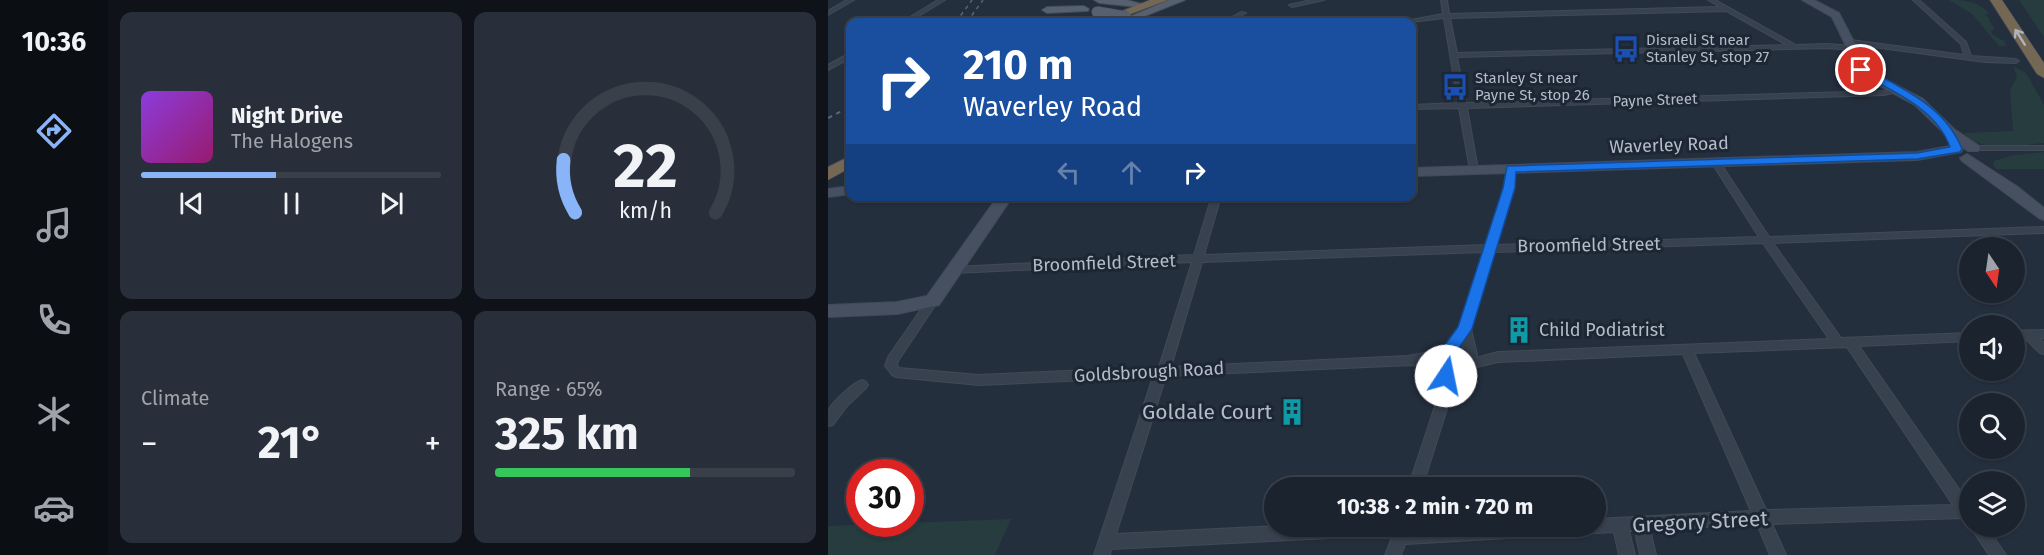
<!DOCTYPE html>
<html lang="en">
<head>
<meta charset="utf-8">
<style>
	body { margin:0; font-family:"Fira Sans",sans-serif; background:#282f3a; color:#f1f3f6; height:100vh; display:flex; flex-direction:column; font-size:22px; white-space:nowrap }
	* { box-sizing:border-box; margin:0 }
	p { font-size:20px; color:#a0a4aa }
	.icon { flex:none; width:33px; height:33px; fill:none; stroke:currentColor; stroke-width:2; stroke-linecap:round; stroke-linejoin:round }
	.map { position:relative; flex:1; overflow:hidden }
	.details { display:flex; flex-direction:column; gap:12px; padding:12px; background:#0f1319; width:720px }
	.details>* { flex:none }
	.banner { position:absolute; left:18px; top:18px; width:570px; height:183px; border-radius:12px; box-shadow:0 2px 4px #0004,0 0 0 2px #39404a; background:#1a4fa0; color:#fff; overflow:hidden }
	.needle { width:39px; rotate:167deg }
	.controls { position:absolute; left:1131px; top:237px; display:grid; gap:12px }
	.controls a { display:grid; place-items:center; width:66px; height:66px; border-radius:50%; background:#1b232e; box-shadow:0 2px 4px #0004,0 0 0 2px #39404a; font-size:30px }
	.speed { position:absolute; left:18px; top:459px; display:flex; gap:12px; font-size:30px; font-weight:700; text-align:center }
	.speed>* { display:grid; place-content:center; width:78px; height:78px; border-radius:50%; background:#1b232e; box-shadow:0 2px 4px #0004,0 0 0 2px #39404a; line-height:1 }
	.speed .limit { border:9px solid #d22; background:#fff; color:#111 }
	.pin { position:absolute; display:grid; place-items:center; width:51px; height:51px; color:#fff; margin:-26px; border:3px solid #fff; border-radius:50%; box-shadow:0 2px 6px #0007 }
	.me { position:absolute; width:66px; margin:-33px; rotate:11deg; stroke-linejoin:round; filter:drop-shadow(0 0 4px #0008) }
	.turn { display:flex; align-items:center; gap:21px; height:126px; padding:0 18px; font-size:27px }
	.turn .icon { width:78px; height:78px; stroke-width:2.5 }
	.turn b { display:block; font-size:42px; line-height:51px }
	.lanes { display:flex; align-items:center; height:57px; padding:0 18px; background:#0003; justify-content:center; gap:30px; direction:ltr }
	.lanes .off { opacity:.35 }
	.big { font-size:45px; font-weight:700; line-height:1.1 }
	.details .tile { flex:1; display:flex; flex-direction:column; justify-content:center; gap:9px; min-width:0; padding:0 21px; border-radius:12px; background:#282f3a }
	.details .dial { align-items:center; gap:0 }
	.dial svg { height:156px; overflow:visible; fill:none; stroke:#39404a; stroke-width:7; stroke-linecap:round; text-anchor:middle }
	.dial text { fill:#f1f3f6; stroke:none }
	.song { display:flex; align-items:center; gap:18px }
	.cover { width:72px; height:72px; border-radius:9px; background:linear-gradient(135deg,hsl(270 70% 55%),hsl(320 70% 35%)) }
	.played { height:6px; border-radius:3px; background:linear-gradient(90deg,#8ab4f8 45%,#39404a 45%) }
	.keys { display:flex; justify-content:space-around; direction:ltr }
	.heat { display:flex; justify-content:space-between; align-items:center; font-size:33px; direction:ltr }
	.charge { height:9px; border-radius:4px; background:linear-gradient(90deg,#34c759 65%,#39404a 0) }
	.details .tiles { flex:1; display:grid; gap:12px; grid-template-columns:repeat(2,1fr) }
	.trip { position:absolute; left:436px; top:477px; width:342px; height:60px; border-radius:30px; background:#1b232e; box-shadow:0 2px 4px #0004,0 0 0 2px #39404a; font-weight:700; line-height:60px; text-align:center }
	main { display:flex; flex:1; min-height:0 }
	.dock { display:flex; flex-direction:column; width:108px; justify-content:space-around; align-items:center; background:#0b0e12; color:#a0a4aa }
	.dock .icon { width:42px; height:42px }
	.dock .active { color:#8ab4f8 }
	.dock b { font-size:27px; color:#f1f3f6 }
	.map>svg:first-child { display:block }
</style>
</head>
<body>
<main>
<nav class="dock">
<b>10:36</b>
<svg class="icon active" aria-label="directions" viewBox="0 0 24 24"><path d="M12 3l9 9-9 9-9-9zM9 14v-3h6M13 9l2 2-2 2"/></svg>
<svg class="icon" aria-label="music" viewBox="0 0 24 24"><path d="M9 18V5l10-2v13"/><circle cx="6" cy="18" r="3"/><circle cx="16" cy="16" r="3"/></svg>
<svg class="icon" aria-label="phone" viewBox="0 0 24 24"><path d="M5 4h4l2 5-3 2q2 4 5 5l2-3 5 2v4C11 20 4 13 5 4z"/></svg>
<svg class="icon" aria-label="climate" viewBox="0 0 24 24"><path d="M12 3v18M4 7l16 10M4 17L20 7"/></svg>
<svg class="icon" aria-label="car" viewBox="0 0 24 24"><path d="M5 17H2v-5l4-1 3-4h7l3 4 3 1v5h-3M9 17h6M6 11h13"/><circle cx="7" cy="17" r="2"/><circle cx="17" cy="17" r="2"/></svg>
</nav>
<section class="details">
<div class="tiles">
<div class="tile">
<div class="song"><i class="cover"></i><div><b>Night Drive</b><p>The Halogens</p></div></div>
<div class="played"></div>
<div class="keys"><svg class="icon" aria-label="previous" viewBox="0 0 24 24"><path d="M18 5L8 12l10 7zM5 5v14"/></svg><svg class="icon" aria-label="pause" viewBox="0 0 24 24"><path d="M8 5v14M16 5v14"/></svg><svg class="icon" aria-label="next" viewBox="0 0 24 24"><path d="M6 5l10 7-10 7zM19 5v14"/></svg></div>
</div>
<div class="tile dial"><svg viewBox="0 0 100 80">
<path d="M14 69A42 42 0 1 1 86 69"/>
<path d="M14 69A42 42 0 0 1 8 42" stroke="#8ab4f8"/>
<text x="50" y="56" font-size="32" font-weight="700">22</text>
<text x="50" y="72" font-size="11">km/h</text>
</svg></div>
<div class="tile"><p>Climate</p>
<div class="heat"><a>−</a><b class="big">21°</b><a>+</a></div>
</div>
<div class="tile"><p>Range · 65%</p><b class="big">325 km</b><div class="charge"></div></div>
</div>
</section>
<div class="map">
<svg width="1216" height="555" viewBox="0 0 1216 555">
	<rect width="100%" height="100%" fill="#242f3e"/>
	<path fill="#263c3f" d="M1121,0C1137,0 1149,1 1161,13L1157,15L1161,18V21L1167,28L1163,31L1165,35L1176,41L1178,46H1171L1144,14Z
		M1191,0H1216V37Z
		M1185,66L1198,73L1216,105V143C1190,145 1155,154 1136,133L1185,131L1182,90L1189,77Z
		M1216,152V169H1168L1165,164L1166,161L1185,155Z
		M183,519L167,555H0V526Z"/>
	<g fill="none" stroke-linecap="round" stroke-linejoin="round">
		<defs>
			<path id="street" d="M19,0H26L0,15V11Z
				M110,0H117L84,20L79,19Z
				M483,0H496L464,7L461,5Z
				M613,0H619L621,14L892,7L880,0H887L968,45L999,44L1025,46L1028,48L1025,50L999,48L629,57L638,103L1056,91L1070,89L1074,91L1056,95L639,108L650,170L646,173L642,170L631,108L584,109V105L630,103L616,18L583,22H572L615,14ZM898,11L959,45L629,53L622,18Z
				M1085,0H1091L1138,42L1143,56L1188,59L1191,61L1188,63L1157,62L1023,44L1020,42L1023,40L1136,55L1133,44Z
				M413,12L418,13L402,22H395Z
				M478,20L481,22H474L475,21Z
				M22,53V58L0,70V65Z
				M1144,146H1216V150H1147L1143,148Z
				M888,160L891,161L941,237L1216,227V233L945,243L1013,338L1142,333V341L1031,346L1142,505V521L1134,518L944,524L958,555H942L929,524L822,530L828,555H812L807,531H801L807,555H791L786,532L577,544L573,555H557L565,535L283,549L282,555H266L325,377L151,385L68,377L64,375L57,366L60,357L101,298L105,297L110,301L70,361L69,365L71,368L151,375L331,367L364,262L127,273L122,270L127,267L366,255L384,196H393L376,255L658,245L677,188L678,169L682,166L686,169L685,188L668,245L931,237L884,163ZM935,243L1001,339L670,352L648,358L649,355L643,329L666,252ZM656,252L631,329L634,345H626L618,349L580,356L343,367L374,262ZM1019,347L1125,505L938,510L866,353ZM629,353H635L637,356L630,363L620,364L604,361L611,359L616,362ZM855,354L923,511L768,519V526H631L580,529L581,526H447L288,534L338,376L584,365L610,372L611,394L580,488H594L623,396L637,371L640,369L670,362Z
				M1216,330V338H1212L1216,343V354L1212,353L1198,339H1186V331Z
				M34,380L38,382L40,385L38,388L19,406L5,425L0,426C0,422 0,415 0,411C4,402 25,383 34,380Z
				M1142,526H1158L1178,555H1161Z"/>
			<path id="secondary" d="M974,0H986L1011,13L1041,71L1095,99L1126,129L1150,145L1152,148L1150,151H1140L1118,135L1087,105L1032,75L1004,17Z
				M1128,145L1135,149L1133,152L1089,160L584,176V168L1089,152Z
				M1139,154L1190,187L1216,208V220L1211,218L1134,161L1132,158Z
				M22,186V194L0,197V189Z
				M170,196H185L111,305L69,314L0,317V305L69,302L99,296Z"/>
			<path id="primary" d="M266,0H299L314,4L309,7L271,3Z
				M341,0H357L302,22H289Z
				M256,6L261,9L260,11L219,13L214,10L219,7Z"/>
			<path id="highway" d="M322,0H340L300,15L294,11Z
				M1162,0H1174L1216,63V78L1209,74Z
				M275,14L279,15V21L258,22Z
				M22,156V168L0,180V167Z"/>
		</defs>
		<use href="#street" stroke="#414a57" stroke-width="2"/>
		<use href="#secondary" stroke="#414a57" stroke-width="2"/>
		<use href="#primary" stroke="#414a57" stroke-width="2"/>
		<use href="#highway" stroke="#434c59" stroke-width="1"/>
		<use href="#street" fill="#38414e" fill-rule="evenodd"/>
		<use href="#secondary" fill="#465061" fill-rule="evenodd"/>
		<use href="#primary" fill="#56606e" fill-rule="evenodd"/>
		<use href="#highway" fill="#746855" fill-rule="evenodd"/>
		<path stroke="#5a6575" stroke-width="1.5" stroke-dasharray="4 4" stroke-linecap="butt" d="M128,22L144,0
			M139,22L155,0"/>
		<path stroke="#5a6575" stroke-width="2" stroke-dasharray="4.5 4.5" stroke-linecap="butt" d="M0,118L22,107"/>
		<defs>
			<path id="primary-bridge" d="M269,12L298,17"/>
		</defs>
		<use href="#primary-bridge" stroke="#414a57" stroke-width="12" stroke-linecap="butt"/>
		<use href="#primary-bridge" stroke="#56606e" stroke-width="11"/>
	</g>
	<defs><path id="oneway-shaft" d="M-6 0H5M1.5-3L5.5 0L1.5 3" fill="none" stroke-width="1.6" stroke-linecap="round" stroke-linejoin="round" transform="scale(1.5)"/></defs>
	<use stroke="#aeb4bd" href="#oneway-shaft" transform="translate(1192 37) rotate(-122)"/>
	<path fill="#1a73e8" stroke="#114b97" stroke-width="1.5" d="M1030,68H1037C1075,89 1117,106 1134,149L1132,152L1089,159L688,172L687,188L644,329L622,361L625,376L623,380L618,382L612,380L606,360L630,327L675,188L679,166L1089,153L1122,147C1108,108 1064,91 1030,72Z"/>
	<defs>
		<symbol id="bus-bare" viewBox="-9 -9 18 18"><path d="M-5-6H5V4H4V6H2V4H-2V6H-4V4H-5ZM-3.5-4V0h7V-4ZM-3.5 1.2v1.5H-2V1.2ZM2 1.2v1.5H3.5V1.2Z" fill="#1a4fb4" stroke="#1d2633" stroke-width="2.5" paint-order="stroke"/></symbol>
		<symbol id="building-bare" viewBox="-9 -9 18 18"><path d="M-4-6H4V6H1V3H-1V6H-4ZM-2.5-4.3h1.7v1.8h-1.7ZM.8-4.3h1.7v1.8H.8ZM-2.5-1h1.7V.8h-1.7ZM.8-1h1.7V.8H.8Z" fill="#0f9aa8" stroke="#1d2633" stroke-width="2.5" paint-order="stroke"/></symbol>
	</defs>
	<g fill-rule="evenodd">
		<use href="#bus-bare" x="779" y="30" width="38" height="38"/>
		<use href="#bus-bare" x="608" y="68" width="38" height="38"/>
		<use href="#building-bare" x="672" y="311" width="38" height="38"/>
		<use href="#building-bare" x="445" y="393" width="38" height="38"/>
	</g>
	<g text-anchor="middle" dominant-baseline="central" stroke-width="6" stroke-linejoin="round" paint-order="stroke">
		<g font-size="15" fill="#b4bcc9" stroke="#1d2633" text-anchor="start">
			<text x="818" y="40">Disraeli St near<tspan x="818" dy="17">Stanley St, stop 27</tspan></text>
			<text x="647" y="78">Stanley St near<tspan x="647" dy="17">Payne St, stop 26</tspan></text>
		</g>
		<g font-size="15" fill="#b4bcc9" stroke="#1d2633">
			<text transform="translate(827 100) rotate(-2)">Payne Street</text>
		</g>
		<g font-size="18" fill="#b4bcc9" stroke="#1d2633">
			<text transform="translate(841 145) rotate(-2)">Waverley Road</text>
			<text transform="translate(761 245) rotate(-1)">Broomfield Street</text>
			<text transform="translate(276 263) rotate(-2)">Broomfield Street</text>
			<text transform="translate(321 372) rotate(-3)">Goldsbrough Road</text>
		</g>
		<g font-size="18" fill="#b4bcc9" stroke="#1d2633" text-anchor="start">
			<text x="711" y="330">Child Podiatrist</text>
		</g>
		<g font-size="21" fill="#b4bcc9" stroke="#1d2633" text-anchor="end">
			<text x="444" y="412">Goldale Court</text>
		</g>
		<g font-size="21" fill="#b4bcc9" stroke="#1d2633">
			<text transform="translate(872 522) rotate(-3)">Gregory Street</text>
		</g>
	</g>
</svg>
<div class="controls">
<a><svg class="needle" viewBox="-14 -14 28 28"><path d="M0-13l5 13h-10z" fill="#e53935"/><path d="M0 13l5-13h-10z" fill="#a0a4aa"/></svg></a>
<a><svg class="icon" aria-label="sound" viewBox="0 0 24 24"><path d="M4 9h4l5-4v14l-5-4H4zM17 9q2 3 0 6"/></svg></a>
<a><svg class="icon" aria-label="search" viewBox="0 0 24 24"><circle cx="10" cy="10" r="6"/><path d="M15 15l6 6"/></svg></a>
<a><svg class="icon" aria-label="layers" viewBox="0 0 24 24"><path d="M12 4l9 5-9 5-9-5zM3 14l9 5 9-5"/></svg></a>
</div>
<div class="speed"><div class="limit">30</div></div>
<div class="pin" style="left:1033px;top:70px;background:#d93025"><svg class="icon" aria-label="arrive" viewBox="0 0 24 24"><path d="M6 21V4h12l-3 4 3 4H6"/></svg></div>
<svg class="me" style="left:618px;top:376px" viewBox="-20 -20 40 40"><circle r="19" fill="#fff"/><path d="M0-13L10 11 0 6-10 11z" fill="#1a73e8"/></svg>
<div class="trip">10:38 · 2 min · 720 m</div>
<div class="banner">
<div class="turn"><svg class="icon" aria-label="right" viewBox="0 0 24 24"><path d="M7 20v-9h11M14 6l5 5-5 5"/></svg><div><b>210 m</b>Waverley Road</div></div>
<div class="lanes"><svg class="icon off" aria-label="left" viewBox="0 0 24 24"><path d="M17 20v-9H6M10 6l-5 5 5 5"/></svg><svg class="icon off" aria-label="ahead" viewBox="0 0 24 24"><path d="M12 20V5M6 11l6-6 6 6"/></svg><svg class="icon" aria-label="right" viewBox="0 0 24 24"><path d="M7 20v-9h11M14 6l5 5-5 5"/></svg></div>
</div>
</div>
</main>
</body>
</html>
